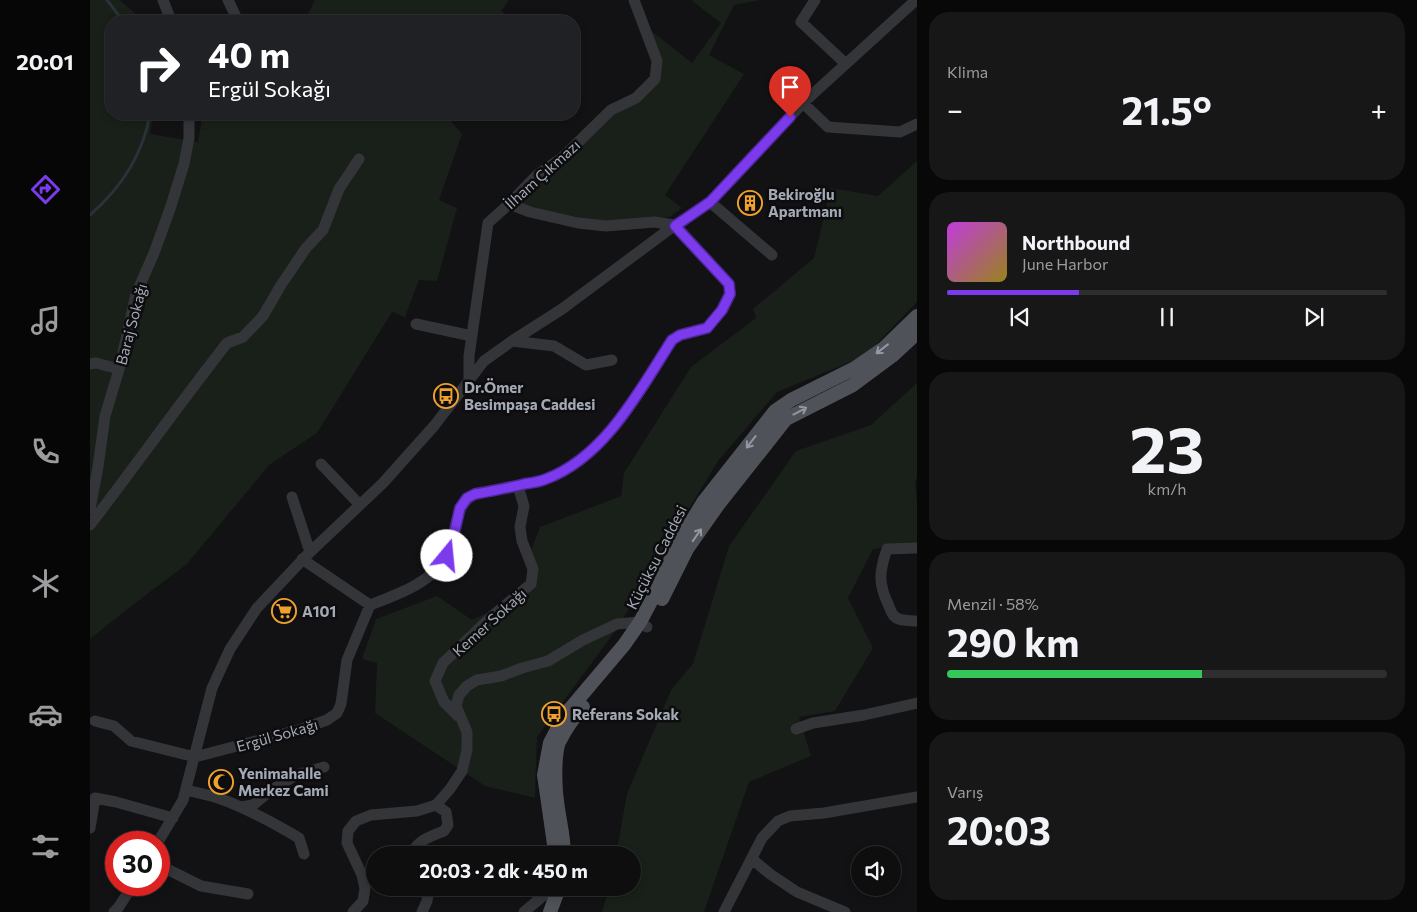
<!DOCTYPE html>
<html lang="tr">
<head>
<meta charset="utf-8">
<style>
	body { margin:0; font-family:Commissioner,sans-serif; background:#171718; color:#f1f3f6; height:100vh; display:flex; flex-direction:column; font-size:19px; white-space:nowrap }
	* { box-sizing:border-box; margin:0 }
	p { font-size:16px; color:#9b9c9e }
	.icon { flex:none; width:28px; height:28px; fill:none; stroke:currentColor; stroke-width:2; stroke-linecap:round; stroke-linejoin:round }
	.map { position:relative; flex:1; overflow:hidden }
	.sheet { display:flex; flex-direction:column; gap:12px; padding:12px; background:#080808; width:500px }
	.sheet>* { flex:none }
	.hud { position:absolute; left:15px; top:15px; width:475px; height:105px; border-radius:20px; box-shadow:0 2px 8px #0003,0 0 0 1px #2e2e2f; background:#202124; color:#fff; overflow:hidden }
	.controls { position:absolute; left:761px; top:846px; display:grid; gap:10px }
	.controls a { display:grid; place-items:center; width:50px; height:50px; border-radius:50%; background:#0e0e0f; box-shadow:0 2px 8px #0003,0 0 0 1px #2e2e2f; font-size:25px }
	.speed { position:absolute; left:15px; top:831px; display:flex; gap:10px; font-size:25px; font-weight:700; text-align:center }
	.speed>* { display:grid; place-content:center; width:65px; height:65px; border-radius:50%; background:#0e0e0f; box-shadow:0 2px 8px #0003,0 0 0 1px #2e2e2f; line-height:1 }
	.speed .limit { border:8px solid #d22; background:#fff; color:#111 }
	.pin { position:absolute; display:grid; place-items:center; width:42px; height:42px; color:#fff; margin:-51px -21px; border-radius:50% 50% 50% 0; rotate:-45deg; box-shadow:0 0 5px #0007 }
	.pin .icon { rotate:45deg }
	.me { position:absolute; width:55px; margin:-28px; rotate:17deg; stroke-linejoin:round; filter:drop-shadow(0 0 4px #0008) }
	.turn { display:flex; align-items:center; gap:18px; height:105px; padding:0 20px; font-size:22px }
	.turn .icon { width:65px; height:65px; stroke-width:2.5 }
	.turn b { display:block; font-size:35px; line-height:42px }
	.big { font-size:38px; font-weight:700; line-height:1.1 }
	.sheet .card { flex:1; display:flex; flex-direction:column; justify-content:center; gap:8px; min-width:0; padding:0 18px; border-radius:20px; background:#171718 }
	.sheet .dial { align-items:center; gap:0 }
	.dial b { font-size:65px; line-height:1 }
	.song { display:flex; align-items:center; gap:15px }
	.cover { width:60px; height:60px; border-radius:8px; background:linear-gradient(135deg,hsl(290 70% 55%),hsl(50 70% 35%)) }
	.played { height:5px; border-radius:2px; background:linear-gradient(90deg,#7c3aed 30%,#2e2e2f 30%) }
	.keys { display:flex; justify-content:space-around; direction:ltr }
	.heat { display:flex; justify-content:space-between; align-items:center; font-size:28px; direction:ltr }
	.charge { height:8px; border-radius:4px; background:linear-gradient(90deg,#34c759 58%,#2e2e2f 0) }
	.trip { position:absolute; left:276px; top:846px; width:275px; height:50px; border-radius:25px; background:#0e0e0f; box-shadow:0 2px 8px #0003,0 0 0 1px #2e2e2f; font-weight:700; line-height:50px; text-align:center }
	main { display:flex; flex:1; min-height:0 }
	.menu { display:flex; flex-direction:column; width:90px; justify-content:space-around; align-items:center; background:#060606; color:#9b9c9e }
	.menu .icon { width:35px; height:35px }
	.menu .on { color:#7c3aed }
	.menu b { font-size:22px; color:#f1f3f6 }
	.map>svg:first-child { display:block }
</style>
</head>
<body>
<main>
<nav class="menu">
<b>20:01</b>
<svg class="icon on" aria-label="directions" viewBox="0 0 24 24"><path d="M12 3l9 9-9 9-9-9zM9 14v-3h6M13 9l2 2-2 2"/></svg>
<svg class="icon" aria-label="music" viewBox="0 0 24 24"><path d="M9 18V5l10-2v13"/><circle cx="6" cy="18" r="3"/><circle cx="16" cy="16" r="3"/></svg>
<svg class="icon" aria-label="phone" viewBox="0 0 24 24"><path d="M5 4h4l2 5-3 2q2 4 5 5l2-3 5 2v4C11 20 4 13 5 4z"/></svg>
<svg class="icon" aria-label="climate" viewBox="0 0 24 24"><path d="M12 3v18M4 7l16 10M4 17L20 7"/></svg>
<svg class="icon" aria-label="car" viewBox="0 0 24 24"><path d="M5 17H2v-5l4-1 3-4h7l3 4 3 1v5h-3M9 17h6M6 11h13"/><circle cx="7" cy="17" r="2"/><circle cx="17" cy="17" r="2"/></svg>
<svg class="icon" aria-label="filters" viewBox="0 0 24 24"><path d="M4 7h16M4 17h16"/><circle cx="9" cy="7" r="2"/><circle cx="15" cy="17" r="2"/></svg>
</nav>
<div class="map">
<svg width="827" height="912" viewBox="0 0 827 912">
	<rect width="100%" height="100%" fill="#121214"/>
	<path fill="#191f19" d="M0,0H30L50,18L51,21H21V114H63L60,134L108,142L113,114H367L361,121L372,134L349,200L367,208L347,281L329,280L315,317L302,312L227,433L179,465L97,564L40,607L0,639Z
		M225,0H419L411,11L427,21H205L218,14Z
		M601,0H670L644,5L619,55L654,74L575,195L592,208L579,217L514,226L415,201L519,108L550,94L568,66L550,22L602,63L631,23Z
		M827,161V302L775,356L687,392L628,461L526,630L447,737L445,798L395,786L285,713L287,663L272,659L286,619L347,596L382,620L405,609L438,583L437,561L450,527L531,496L534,473L601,367L666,318L663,309L724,258L741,188L788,196Z
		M827,383V479L825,480L827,502V543L783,549L758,598L783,648L745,711L709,717L721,756L659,782L614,912H512L519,888H542V855H526L537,794L581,690L603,664L639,546L706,451L781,425Z"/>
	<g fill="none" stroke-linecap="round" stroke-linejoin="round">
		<path stroke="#293238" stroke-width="3" d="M17,0L33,21
			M0,215C31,188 53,154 60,114"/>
		<path stroke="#333539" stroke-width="11" d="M73,0L81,21
			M138,0L148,21
			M725,0L711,22L756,64
			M713,103L738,127L810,132L827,124
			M620,202L682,255
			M419,204L440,212L488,223L516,226L564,222L585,225
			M326,324L382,336
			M422,341L464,346L496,365L522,360
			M0,364L6,363L29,369
			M379,380V356L398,223L419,204L447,175L473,157L521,110L546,98L565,79L567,61L544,0
			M231,464L270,505
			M202,497L220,552
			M0,509L8,467L15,416L30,366L46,294L64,253L80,209L94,164L99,138V114
			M0,525C46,465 90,403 137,343L153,337L173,316L191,285L216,248L233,230L249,189L269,159
			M827,548L797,549C789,572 788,584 799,606C800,609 802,614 804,616C810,622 820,620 827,621
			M212,559L280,605
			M368,716L354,702L345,681L353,663L401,617L441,584L443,569L432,541L430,527L434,506L428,486
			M5,721L24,726L41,741L105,757L212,729L237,720L247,713L251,704L257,660L280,605C306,595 344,582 357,555C368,535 362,505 385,494C402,491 418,488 434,484C441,483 449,482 456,479C516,457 550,390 582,340L590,335L617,328L632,310L640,294L639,284L585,225
			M706,729L723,723L774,715L827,703
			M96,790C108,793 120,795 131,799C158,809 184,823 209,838L214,854
			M151,807L163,805L180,791L206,775L234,767
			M0,828L5,798L26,802L83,818
			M68,842L93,800L122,688L140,649L167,608L217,555L293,483L344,426L394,361L422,341L472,309L585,225L620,202L713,103L826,0
			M320,855C329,840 338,837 354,831L358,825L356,812L346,805
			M662,859L680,874L707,892L755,912
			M69,865L111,886L158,894
			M24,912L28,908L43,885
			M263,912L273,901L275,888L272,875L257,843L258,831L266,821L281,815L327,811L346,805L360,789L372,771L377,750V732L366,706L369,695L377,686L387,680L411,676L432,668L458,661L493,640L527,624L550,622L557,627
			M332,912L337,901L339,889L338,888
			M434,912L460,890
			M634,912L672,838L688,821L700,816L734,813L827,797"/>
		<path stroke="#4f5258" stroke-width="14" d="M572,599L597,549L628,505L696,419L763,385L802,356L827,333
			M464,855V844L454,775L460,743L474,716L534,645L550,622L567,590L587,545L614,501L685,411L701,400L765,368L794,348L827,316
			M474,855C474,836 469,819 467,801C465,787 464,755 469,742C475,730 484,717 493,707
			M460,912L469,888"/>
	</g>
	<defs><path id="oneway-shaft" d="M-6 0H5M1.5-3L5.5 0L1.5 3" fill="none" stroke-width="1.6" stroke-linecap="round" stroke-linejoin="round" transform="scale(1.25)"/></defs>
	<g stroke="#9398a2">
		<use href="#oneway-shaft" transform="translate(792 349) rotate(142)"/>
		<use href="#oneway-shaft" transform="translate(710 411) rotate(-28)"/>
		<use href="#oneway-shaft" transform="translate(661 442) rotate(128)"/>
		<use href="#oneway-shaft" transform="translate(607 535) rotate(-55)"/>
	</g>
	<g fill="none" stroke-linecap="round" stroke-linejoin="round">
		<defs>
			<path id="route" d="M357,556L362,543L370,508L377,498L385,494C402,491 418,488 434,484C441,483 449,482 456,479C515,457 550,390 582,340L590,335L617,328L632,310L640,294L639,284L585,226L620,202L700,117"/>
		</defs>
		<use href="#route" stroke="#51269a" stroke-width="12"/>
		<use href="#route" stroke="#7c3aed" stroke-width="9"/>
	</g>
	<defs>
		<symbol id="building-ring" viewBox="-11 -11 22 22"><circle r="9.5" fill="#0d0d0f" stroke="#f1a22d" stroke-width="1.5"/><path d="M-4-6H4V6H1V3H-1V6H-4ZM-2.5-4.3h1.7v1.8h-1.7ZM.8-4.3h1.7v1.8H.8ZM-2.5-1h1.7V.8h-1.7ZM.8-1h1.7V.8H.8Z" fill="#f1a22d"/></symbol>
		<symbol id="bus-ring" viewBox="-11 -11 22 22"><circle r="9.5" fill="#0d0d0f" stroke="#f1a22d" stroke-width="1.5"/><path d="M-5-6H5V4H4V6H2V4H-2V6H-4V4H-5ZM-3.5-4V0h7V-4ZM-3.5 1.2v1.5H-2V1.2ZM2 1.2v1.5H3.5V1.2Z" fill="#f1a22d"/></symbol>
		<symbol id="supermarket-ring" viewBox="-11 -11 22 22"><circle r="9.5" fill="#0d0d0f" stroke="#f1a22d" stroke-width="1.5"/><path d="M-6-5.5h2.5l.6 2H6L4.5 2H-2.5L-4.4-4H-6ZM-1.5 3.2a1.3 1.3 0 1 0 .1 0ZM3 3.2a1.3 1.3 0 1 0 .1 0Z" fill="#f1a22d"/></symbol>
		<symbol id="mosque-ring" viewBox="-11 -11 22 22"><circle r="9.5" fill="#0d0d0f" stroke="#f1a22d" stroke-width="1.5"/><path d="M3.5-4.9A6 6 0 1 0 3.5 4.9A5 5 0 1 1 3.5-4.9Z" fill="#f1a22d"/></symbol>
	</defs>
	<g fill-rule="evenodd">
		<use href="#building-ring" x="646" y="189" width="28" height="28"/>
		<use href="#bus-ring" x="342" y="382" width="28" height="28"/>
		<use href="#supermarket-ring" x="180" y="597" width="28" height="28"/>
		<use href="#bus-ring" x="450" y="700" width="28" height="28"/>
		<use href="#mosque-ring" x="117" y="768" width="28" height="28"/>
	</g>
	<g text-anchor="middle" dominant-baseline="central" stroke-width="5" stroke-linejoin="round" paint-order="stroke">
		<g font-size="15" fill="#a4aab5" stroke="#0d0d0f">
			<text transform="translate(452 174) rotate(-42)">İlham Çıkmazı</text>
			<text transform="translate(41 324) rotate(-75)">Baraj Sokağı</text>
			<text transform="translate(566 557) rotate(-63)">Küçüksu Caddesi</text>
			<text transform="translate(399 622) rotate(-42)">Kemer Sokağı</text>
			<text transform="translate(187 735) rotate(-16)">Ergül Sokağı</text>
		</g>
		<g font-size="15" font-weight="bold" fill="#a4aab5" stroke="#0d0d0f" text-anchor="start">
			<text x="678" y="194">Bekiroğlu<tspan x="678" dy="17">Apartmanı</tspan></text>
			<text x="374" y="387">Dr.Ömer<tspan x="374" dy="17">Besimpaşa Caddesi</tspan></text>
			<text x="212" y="611">A101</text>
			<text x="482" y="714">Referans Sokak</text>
			<text x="148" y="773">Yenimahalle<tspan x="148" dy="17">Merkez Cami</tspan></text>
		</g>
	</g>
</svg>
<div class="controls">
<a><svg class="icon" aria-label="sound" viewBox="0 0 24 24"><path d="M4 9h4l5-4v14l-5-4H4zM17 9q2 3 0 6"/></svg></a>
</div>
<div class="speed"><div class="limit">30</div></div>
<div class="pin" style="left:700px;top:117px;background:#d93025"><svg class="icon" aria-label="arrive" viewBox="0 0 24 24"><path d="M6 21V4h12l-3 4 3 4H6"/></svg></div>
<svg class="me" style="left:357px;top:556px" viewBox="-20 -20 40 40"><circle r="19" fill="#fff"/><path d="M0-13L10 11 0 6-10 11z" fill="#7c3aed"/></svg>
<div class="trip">20:03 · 2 dk · 450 m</div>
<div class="hud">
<div class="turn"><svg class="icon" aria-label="right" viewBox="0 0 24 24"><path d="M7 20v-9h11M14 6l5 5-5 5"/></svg><div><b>40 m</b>Ergül Sokağı</div></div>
</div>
</div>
<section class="sheet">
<div class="card"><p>Klima</p>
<div class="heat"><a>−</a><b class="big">21.5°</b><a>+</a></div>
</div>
<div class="card">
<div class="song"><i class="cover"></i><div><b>Northbound</b><p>June Harbor</p></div></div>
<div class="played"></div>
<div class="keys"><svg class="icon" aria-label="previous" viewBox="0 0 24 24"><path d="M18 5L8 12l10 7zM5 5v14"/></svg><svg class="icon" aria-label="pause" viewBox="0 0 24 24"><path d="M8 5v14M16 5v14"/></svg><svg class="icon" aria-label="next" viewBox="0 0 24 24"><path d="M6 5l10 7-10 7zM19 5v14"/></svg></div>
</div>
<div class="card dial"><b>23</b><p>km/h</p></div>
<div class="card"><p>Menzil · 58%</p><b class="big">290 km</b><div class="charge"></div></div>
<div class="card"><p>Varış</p><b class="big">20:03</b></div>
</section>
</main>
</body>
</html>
